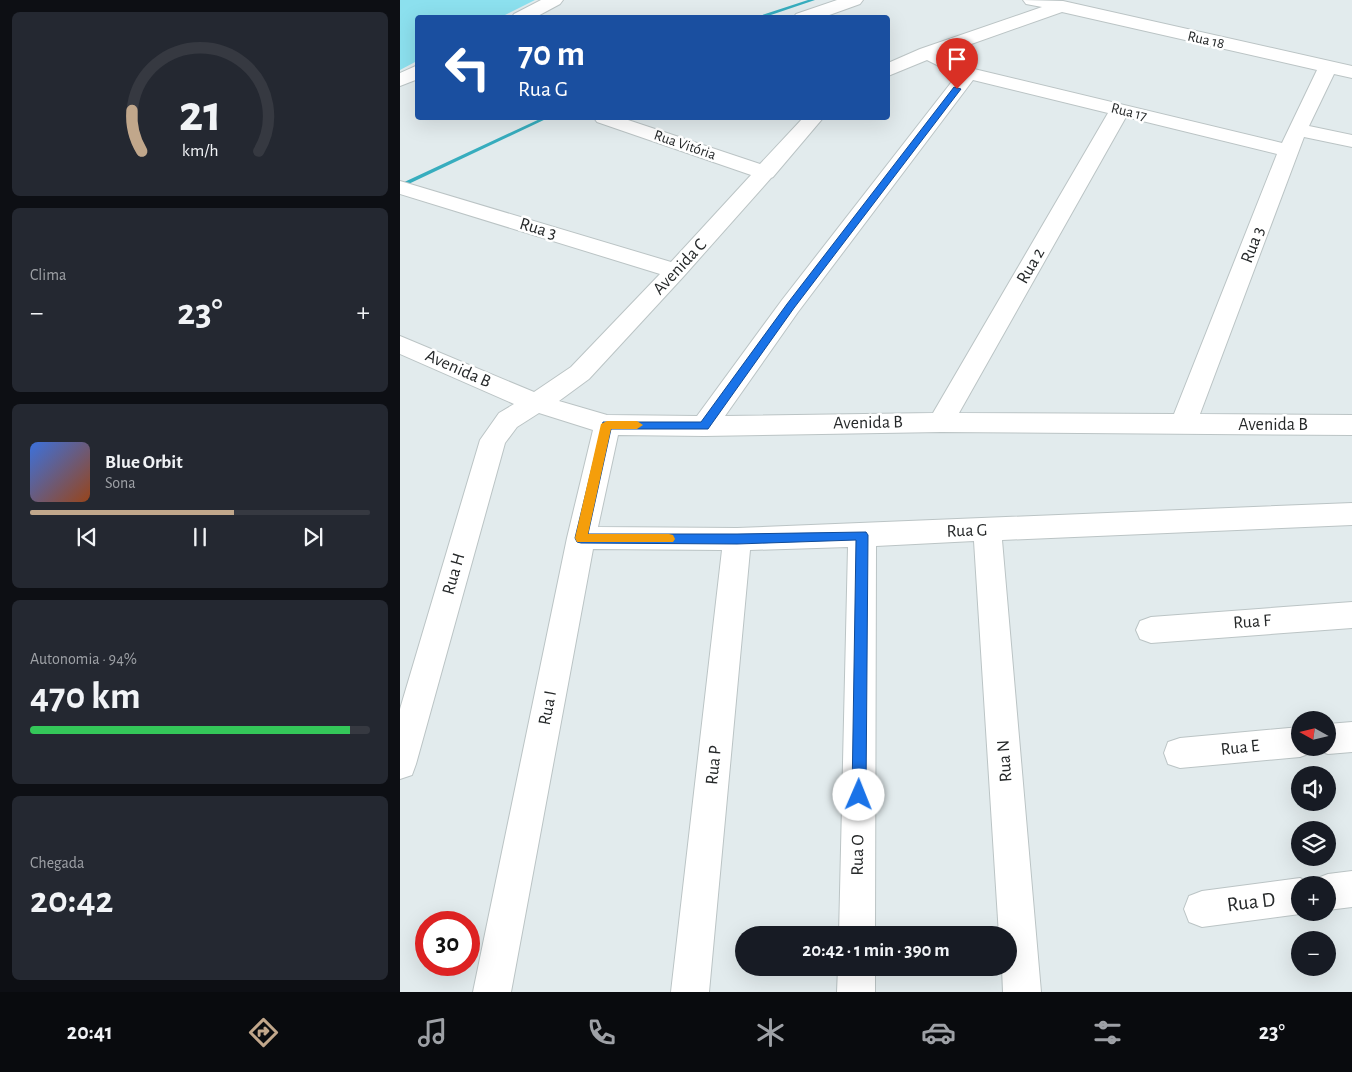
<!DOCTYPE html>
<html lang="pt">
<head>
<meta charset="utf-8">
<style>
	body { margin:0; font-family:"Alegreya Sans",sans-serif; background:#242831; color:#f1f3f6; height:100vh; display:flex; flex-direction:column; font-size:19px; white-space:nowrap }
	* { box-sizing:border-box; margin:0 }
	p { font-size:16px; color:#9ea1a6 }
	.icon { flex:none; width:28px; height:28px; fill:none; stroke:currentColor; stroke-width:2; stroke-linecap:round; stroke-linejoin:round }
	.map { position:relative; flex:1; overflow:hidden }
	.details { display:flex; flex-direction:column; gap:12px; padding:12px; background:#0d0f14; width:400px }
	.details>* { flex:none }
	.banner { position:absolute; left:15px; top:15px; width:475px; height:105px; border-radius:5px; box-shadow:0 5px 20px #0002; background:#1a4fa0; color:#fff; overflow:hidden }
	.needle { width:32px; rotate:278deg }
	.fabs { position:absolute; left:891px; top:711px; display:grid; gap:10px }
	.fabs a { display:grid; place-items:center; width:45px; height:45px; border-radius:50%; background:#171b24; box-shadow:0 5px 20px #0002; font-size:25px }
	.speed { position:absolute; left:15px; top:911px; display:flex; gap:10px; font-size:25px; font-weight:700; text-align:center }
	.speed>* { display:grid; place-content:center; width:65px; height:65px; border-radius:50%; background:#171b24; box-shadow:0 5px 20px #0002; line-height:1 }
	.speed .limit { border:8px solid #d22; background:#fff; color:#111 }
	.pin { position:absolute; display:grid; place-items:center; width:42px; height:42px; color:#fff; margin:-51px -21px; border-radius:50% 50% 50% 0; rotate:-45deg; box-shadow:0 0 5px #0007 }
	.pin .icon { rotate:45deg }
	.me { position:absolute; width:55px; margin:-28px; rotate:1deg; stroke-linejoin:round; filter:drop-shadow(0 0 4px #0008) }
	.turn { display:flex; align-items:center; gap:18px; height:105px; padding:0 20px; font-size:22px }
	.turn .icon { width:65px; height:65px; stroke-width:2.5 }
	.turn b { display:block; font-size:35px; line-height:42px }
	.big { font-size:38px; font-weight:700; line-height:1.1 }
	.details .card { flex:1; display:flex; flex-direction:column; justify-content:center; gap:8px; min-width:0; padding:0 18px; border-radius:8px; background:#242831 }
	.details .dial { align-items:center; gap:0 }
	.dial svg { height:130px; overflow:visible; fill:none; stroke:#363941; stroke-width:7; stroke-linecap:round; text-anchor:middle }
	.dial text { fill:#f1f3f6; stroke:none }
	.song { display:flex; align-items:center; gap:15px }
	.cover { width:60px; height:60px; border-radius:8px; background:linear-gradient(135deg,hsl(220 70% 55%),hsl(20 70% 35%)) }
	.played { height:5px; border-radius:2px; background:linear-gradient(90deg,#c1a78b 60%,#363941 60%) }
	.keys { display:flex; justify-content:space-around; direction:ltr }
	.heat { display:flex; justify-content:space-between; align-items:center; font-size:28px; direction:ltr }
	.charge { height:8px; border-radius:4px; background:linear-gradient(90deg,#34c759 94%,#363941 0) }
	.trip { position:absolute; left:335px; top:926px; width:282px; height:50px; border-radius:25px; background:#171b24; box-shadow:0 5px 20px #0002; font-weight:700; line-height:50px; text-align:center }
	.dock { display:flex; height:80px; justify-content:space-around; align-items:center; background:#090b0e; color:#9ea1a6 }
	.dock .icon { width:35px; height:35px }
	.dock .current { color:#c1a78b }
	.dock b { font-size:22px; color:#f1f3f6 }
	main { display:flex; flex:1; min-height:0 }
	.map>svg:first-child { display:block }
</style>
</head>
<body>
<main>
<section class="details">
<div class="card dial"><svg viewBox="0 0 100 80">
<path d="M14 69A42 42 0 1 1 86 69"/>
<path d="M14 69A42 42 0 0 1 8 44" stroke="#c1a78b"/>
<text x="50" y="56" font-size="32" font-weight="700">21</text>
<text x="50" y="72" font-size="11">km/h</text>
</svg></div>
<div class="card"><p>Clima</p>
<div class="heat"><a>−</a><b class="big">23°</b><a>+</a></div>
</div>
<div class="card">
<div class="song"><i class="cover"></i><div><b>Blue Orbit</b><p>Sona</p></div></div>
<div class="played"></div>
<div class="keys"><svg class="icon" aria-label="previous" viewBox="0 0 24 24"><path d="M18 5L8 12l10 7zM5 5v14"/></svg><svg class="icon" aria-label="pause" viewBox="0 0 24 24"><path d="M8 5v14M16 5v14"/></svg><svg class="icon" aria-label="next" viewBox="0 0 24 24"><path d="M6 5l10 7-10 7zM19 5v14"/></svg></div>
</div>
<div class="card"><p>Autonomia · 94%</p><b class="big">470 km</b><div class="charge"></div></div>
<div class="card"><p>Chegada</p><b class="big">20:42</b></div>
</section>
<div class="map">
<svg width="952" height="992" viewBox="0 0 952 992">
	<rect width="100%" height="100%" fill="#e2ebed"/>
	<path fill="#8ce0ee" d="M0,0H135L101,17L18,18L17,61L0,70Z"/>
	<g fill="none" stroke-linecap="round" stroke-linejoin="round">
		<path fill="#37adbe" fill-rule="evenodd" d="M408,0H415L362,18H353Z
			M142,118H148L0,188V184Z"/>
		<defs>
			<path id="street" d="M141,0H163L160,4L134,18H111L114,14Z
				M437,0H463L460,4L421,18H393L396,14Z
				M623,0L663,1L952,66V78L934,74L909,126L952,135V147L904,137L800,414L952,415V435L541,432L304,436L218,435L198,527L337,528L952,503V525L602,540L641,992H603L602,968H609V935H599L574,541L476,546L475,935H439L448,547L350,550L309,992H271L322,550L193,549L111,992H73L167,538L193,430L139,413L117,427L105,443L16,764L12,775L0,779V709L80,440L99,413L114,404L0,354V336L134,392L171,367L260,274L0,194V181L271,262L351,175L197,122L194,118H222L360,164L403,118H423L373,177L371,178L284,276L189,379L159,401L207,415L297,416L382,300L557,75L527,60L488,76V63L520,49L642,7L626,4ZM662,12L917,70L882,143L574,69L543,54ZM573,80L708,113L533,413L325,416L398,312ZM726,117L877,154L774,414L559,413Z
				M18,65V79L0,86V73Z
				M952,602V628L751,643L740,639L736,630L740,621L751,617Z
				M952,722V752L928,754L917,750L916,748H928V724Z
				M900,727V748H914L911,753L900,757L780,768L768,764L764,753L768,742L780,738Z
				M952,871V907L928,910V885H900V912H903L900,914L802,927L789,922L784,909L789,896L802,891L900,878L913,885L915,879L928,874Z
				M438,968H475V992H437Z"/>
		</defs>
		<use href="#street" stroke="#bbc4c5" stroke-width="2"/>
		<use href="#street" fill="#fff" fill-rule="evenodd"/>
	</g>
	<path fill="#1a73e8" stroke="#114b97" d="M554,87L561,89L394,308L308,429H211L188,534H337L466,532L468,535L466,795L464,800L459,802L454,800L452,795L456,540L337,544L181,543L177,542L175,538L203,422H301L387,304Z"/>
	<path fill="#f59e0b" d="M207,421H237L243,425L237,429H211L188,534H269L273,535L275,539L273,542H177L175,538L201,424Z"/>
	<g text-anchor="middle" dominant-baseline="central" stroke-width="5" stroke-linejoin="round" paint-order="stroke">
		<g font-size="15" fill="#26292a" stroke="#fff">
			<text transform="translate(806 40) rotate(13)">Rua 18</text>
			<text transform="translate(729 112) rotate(14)">Rua 17</text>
			<text transform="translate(285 145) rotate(19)">Rua Vitória</text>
		</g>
		<g font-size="18" fill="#26292a" stroke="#fff">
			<text transform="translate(138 229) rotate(17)">Rua 3</text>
			<text transform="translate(853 245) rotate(-69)">Rua 3</text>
			<text transform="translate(631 266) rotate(-60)">Rua 2</text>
			<text transform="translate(280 267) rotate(-47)">Avenida C</text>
			<text transform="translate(58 369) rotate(24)">Avenida B</text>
			<text transform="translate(468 423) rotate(-1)">Avenida B</text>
			<text x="873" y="425">Avenida B</text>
			<text transform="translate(567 531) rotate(-2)">Rua G</text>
			<text transform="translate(54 574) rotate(-74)">Rua H</text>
			<text transform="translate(852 622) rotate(-4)">Rua F</text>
			<text transform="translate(148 708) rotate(-79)">Rua I</text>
			<text transform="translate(840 748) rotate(-6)">Rua E</text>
			<text transform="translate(605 761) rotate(-94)">Rua N</text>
			<text transform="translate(314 765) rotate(-84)">Rua P</text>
			<text transform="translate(458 855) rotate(-89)">Rua O</text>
		</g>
		<g font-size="21" fill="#26292a" stroke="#fff">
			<text transform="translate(851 902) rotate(-7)">Rua D</text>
		</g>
	</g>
</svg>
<div class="fabs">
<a><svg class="needle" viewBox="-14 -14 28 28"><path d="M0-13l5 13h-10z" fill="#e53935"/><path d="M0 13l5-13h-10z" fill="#9ea1a6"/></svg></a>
<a><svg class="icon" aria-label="sound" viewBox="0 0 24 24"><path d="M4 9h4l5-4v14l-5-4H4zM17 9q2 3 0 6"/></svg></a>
<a><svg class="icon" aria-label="layers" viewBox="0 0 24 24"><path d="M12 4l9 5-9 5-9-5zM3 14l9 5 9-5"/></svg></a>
<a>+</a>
<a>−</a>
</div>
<div class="speed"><div class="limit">30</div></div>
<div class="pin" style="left:557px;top:89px;background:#d93025"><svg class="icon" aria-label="arrive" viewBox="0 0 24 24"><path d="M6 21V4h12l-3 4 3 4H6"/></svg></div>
<svg class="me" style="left:459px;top:795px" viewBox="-20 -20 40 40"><circle r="19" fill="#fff"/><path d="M0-13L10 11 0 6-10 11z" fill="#1a73e8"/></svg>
<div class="trip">20:42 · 1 min · 390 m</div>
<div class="banner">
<div class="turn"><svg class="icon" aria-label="left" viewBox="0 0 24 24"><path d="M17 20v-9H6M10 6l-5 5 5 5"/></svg><div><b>70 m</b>Rua G</div></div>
</div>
</div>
</main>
<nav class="dock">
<b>20:41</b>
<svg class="icon current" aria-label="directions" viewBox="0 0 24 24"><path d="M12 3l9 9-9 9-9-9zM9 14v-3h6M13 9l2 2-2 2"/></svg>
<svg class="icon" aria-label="music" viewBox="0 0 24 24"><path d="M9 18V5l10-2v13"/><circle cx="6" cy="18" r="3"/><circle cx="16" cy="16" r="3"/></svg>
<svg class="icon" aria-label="phone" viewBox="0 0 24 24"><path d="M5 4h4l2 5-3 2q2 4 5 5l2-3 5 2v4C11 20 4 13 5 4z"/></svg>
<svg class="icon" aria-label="climate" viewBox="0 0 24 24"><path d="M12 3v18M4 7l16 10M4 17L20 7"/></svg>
<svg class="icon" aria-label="car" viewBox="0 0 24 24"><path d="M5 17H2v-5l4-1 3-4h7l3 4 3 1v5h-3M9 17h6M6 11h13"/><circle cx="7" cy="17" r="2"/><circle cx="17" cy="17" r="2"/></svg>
<svg class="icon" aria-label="filters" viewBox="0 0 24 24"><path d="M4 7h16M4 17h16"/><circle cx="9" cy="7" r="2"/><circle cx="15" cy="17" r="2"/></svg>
<b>23°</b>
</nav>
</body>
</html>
